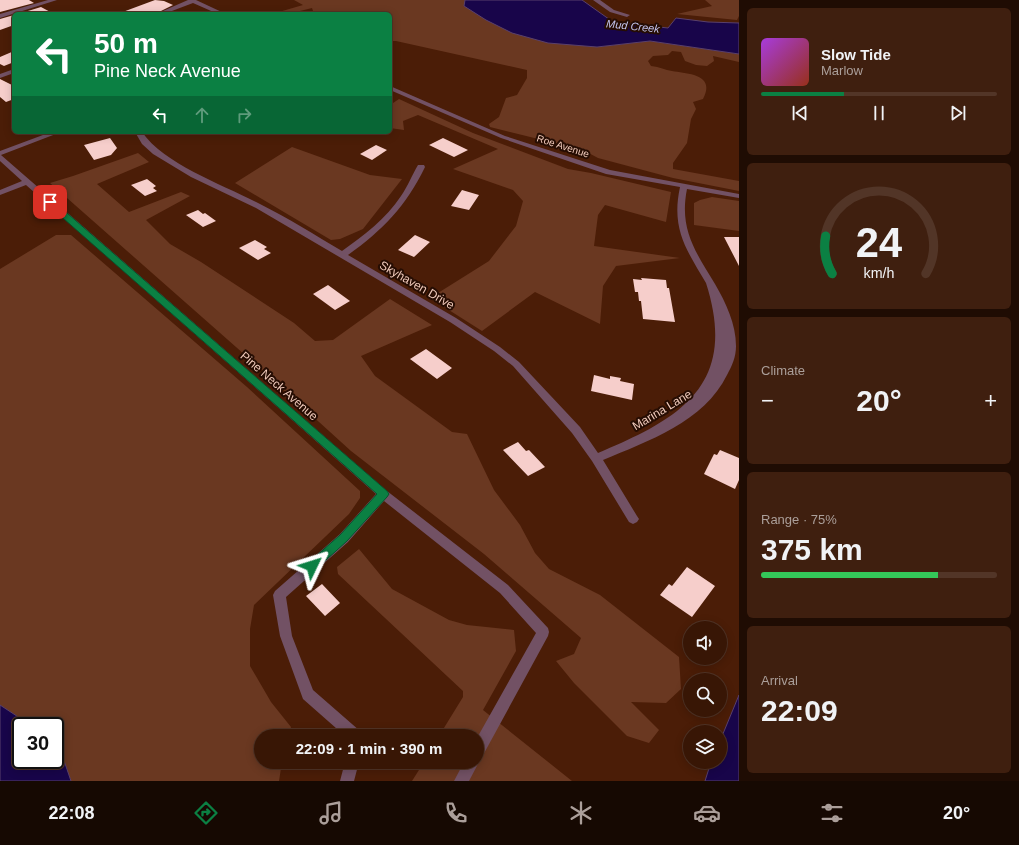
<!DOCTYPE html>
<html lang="en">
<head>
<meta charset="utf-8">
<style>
	body { margin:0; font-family:Helvetica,sans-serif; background:#3f1f0f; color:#f1f3f6; height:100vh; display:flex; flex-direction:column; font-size:15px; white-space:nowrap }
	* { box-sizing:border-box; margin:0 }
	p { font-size:13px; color:#ab9f9a }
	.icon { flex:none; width:22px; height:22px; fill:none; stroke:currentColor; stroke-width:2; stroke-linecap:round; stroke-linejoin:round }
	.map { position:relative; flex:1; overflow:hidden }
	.panel { display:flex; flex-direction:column; gap:8px; padding:8px; background:#1f0c03; width:280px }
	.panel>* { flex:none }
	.banner { position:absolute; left:12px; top:12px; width:380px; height:122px; border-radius:6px; box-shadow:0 2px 10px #0003,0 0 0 1px #523527; background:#0b8043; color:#fff; overflow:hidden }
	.controls { position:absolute; left:683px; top:621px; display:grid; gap:8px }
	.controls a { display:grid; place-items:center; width:44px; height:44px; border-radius:50%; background:#381605; box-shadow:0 2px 10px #0003,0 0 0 1px #523527; font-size:20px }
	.speed { position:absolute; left:12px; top:717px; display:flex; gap:8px; font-size:20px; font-weight:700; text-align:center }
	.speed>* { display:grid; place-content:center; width:52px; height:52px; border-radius:50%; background:#381605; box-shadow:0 2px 10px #0003,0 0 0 1px #523527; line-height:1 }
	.speed .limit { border:2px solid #111; border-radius:6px; background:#fff; color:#111 }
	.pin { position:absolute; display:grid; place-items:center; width:34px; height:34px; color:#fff; margin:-17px; border-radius:8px; box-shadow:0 2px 6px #0006 }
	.me { position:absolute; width:44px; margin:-22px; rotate:49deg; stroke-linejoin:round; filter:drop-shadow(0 0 3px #0008) }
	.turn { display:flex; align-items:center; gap:14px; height:84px; padding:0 16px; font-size:18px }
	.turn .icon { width:52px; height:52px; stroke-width:2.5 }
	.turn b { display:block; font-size:28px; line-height:34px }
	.lanes { display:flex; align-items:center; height:38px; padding:0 16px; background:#0003; justify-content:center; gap:20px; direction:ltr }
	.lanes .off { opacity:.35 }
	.big { font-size:30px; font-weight:600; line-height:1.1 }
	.panel .card { flex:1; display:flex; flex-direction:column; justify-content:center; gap:6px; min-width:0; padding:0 14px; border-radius:6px; background:#3f1f0f }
	.panel .dial { align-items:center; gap:0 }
	.dial svg { height:104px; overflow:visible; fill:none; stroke:#523527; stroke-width:7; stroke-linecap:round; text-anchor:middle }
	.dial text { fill:#f1f3f6; stroke:none }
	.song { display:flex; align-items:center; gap:12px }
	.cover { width:48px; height:48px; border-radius:6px; background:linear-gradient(135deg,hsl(280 70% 55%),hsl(10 70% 35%)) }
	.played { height:4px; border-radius:2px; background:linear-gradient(90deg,#0b8043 35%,#523527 35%) }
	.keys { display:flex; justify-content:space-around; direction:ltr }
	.heat { display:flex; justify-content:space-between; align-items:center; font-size:22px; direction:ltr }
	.charge { height:6px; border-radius:3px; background:linear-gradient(90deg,#34c759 75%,#523527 0) }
	.trip { position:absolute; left:254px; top:729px; width:230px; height:40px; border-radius:20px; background:#381605; box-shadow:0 2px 10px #0003,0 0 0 1px #523527; font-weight:600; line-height:40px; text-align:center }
	.dock { display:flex; height:64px; justify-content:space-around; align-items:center; background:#160902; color:#ab9f9a }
	.dock .icon { width:28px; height:28px }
	.dock .on { color:#0b8043 }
	.dock b { font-size:18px; color:#f1f3f6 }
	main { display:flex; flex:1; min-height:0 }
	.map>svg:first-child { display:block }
</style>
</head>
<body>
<main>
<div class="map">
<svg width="739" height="781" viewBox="0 0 739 781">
	<rect width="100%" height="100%" fill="#4b1d07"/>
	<path fill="#6a3821" d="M294,0H465L464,6L597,47L650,41L739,54V62L713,56L714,61L707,66L696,65L685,61L681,52L672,51L668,55L653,56L648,61L651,66C660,67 665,70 672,71C688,74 716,74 703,99L693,102L696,109L691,119L687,143L673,163V169L739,181V191L673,178L598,158L583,150L490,127L489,124L499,117L506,98L517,95L527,78V70L396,41H390V14H314L312,8L288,14H272L303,5Z
		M705,0H739V16L737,20L677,14L712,6Z
		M399,99L473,133L568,169L591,173L671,192L666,222L605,205L598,215L594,246L680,258L616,266L603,286L600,324L535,292L482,331L430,298L489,261L516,226L523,201L513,190L453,169L498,149L418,115L403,121L404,130L390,128V105Z
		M292,147L370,175L402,179L363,229L340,239L331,240L235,183Z
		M138,153L149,162L97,184L129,212L181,192L190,196L146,220L170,244L201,262L294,323L315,341L333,340L390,299L432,325L361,356L375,376L452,432L467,434L494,490L520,525L535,553L549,569L600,595L679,657L681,689L666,703L631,702L659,730L649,743L627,736L574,683L556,661L574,654L581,638L484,554L351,451L253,362L50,183L73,176Z
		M712,197L739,201V231L694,225V203L700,200Z
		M56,235H71L247,387L360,491V498L349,514L254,605L250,629V666L271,702L291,727L289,736H261V762H282L279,781H71L58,744L55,741V726H32L0,705V269Z
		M359,549L392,589L449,620L467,625L514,630L516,651L483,710L572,781H412L424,762H477V736H439L463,697V691L338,574L337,567Z"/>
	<path fill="#18054a" stroke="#59406c" d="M465,0H582L613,22L668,28L676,18L708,22L739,23V54L650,41L597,47L548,43L512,33L486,20L464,6Z
		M739,695V781H705L711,762H720V741Z
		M0,705L32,726H21V760H55V741L58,743L71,781H0Z"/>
	<path fill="#f6cecb" d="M0,0H29L34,3L0,12Z
		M155,0L164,1L173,5L155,14H120V13Z
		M41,7L54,14H18Z
		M14,15V25L0,30V19Z
		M14,51V62L4,66L0,64V57Z
		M0,79L14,86V99L6,102L0,97Z
		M110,138L117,148L111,155L94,160L84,145Z
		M443,138L468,150L454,157L429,145Z
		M376,145L387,150L372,160L360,154Z
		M147,179L156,186L153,188L157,191L145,196L131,185Z
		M462,190L479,195L469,210L451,206Z
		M198,210L203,214L205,213L216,221L203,227L186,215Z
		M415,235L430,242L414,257L398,250Z
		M724,237H739V266Z
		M255,240L267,247L264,249L271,253L258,260L239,248Z
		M641,278L666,280L667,288H669L675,322L643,319L641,301H639L638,292H635L633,279L642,280Z
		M328,285L350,301L335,310L313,294Z
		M426,349L452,368L437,379L410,359Z
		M594,375L610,379V376L621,378L620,381L634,384L632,400L591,391Z
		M518,442L526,451L529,450L545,467L528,476L503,450Z
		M720,450L739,458V480L735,489L704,474L714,454L717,455Z
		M687,567L715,586L692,617L660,595L669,584L672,586Z
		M322,584L340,603L325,616L306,596Z"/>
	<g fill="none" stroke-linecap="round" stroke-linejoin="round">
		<path fill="#725164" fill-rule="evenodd" d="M48,0H57L0,18V14Z
			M188,0H196L226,14H218L193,3L164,14H156Z
			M593,0H600L614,10L630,15L627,17L610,12Z
			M14,69V73L0,78V74Z
			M390,86L505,136L610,170L739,194V198L687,189C679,229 695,251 715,284C726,303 736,324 736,346C736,357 732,366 727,375C704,422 648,441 603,460L637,516L639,519L637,522L633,524L629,522L592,461L572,433L513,366L494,351L450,322L256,208L191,177L153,154L142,144L135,132H142C165,165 224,185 260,204C288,218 315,235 342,251C364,235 386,219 401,196C408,186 412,175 418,165H424L425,167C406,206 383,230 348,255L456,318L500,347L519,362L580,427L598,453C679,419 739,386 706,283C686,249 671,229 680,187L606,174L501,138L390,90Z
			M51,132H61L1,155L387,491L508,585L548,628L549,632L548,636L482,757L478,759L479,762L469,781H454L464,762H477V738L536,633L500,593L384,501L348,542L286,597L292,636L313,690L360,731L362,736H345L303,699L280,636L273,595L275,591L340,534L376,494L26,185L0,195V190L22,181L0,161V151Z
			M345,762H359L354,781H340Z"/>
	</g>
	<path fill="#0b8043" stroke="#07532c" d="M47,200H52L387,491L389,494L387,497L347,541L315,570L312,571L308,570L306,566L308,563L340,535L377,494L47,204Z"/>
	<g text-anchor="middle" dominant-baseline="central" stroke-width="4" stroke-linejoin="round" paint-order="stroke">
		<g font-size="10" fill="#f0cabb" stroke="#260d03">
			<text transform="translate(563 146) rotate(18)">Roe Avenue</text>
		</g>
		<g font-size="11" font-style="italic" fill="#c4c5ef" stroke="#260d03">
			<text transform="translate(633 26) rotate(6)">Mud Creek</text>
		</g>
		<g font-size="12" fill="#f0cabb" stroke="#260d03">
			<text transform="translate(417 285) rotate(30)">Skyhaven Drive</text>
			<text transform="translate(279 386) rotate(41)">Pine Neck Avenue</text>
			<text transform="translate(662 410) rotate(-31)">Marina Lane</text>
		</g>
	</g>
</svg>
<div class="controls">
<a><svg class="icon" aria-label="sound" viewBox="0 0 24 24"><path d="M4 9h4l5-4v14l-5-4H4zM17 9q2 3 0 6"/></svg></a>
<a><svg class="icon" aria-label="search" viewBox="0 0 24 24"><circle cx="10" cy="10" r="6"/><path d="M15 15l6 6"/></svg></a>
<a><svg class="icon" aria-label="layers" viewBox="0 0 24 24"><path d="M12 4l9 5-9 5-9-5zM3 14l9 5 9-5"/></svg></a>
</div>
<div class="speed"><div class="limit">30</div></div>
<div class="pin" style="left:50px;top:202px;background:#d93025"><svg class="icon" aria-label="arrive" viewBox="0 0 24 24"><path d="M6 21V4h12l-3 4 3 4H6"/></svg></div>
<svg class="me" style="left:312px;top:566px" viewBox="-20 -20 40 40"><path d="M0-17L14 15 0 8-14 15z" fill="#0b8043" stroke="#fff" stroke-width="4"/></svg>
<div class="trip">22:09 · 1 min · 390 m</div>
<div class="banner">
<div class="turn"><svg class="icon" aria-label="left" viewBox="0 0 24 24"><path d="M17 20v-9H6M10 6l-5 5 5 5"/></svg><div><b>50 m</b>Pine Neck Avenue</div></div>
<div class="lanes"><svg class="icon" aria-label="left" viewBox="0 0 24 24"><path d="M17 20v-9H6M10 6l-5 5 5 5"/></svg><svg class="icon off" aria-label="ahead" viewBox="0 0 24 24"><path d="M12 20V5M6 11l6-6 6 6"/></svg><svg class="icon off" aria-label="right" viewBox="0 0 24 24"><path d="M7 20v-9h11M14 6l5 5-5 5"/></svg></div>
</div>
</div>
<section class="panel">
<div class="card">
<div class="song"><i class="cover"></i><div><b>Slow Tide</b><p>Marlow</p></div></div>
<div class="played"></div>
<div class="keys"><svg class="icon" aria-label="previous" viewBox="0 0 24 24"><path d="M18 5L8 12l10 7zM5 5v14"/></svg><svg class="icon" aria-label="pause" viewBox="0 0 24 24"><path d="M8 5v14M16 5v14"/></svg><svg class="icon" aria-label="next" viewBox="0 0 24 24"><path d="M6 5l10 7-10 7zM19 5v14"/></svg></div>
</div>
<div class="card dial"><svg viewBox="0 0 100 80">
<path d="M14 69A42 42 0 1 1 86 69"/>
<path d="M14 69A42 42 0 0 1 9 40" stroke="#0b8043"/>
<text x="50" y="56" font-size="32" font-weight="700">24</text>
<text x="50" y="72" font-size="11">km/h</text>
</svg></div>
<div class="card"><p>Climate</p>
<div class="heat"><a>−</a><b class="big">20°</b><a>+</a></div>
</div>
<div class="card"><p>Range · 75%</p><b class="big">375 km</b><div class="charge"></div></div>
<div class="card"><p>Arrival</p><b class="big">22:09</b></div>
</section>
</main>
<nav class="dock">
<b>22:08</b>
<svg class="icon on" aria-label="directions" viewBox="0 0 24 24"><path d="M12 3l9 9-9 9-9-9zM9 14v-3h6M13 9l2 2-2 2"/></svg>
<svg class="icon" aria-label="music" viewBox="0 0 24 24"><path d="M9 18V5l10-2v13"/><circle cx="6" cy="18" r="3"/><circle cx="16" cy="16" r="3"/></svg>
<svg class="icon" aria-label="phone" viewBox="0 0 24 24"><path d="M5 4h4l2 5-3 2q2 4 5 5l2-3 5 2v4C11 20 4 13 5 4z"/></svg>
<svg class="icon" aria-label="climate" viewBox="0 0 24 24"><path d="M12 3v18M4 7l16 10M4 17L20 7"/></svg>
<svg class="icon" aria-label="car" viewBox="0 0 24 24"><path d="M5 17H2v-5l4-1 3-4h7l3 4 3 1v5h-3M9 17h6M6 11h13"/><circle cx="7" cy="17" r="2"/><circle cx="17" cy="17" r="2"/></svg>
<svg class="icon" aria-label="filters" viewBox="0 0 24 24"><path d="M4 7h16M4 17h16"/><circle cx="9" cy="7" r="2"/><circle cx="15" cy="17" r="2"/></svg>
<b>20°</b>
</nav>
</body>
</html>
